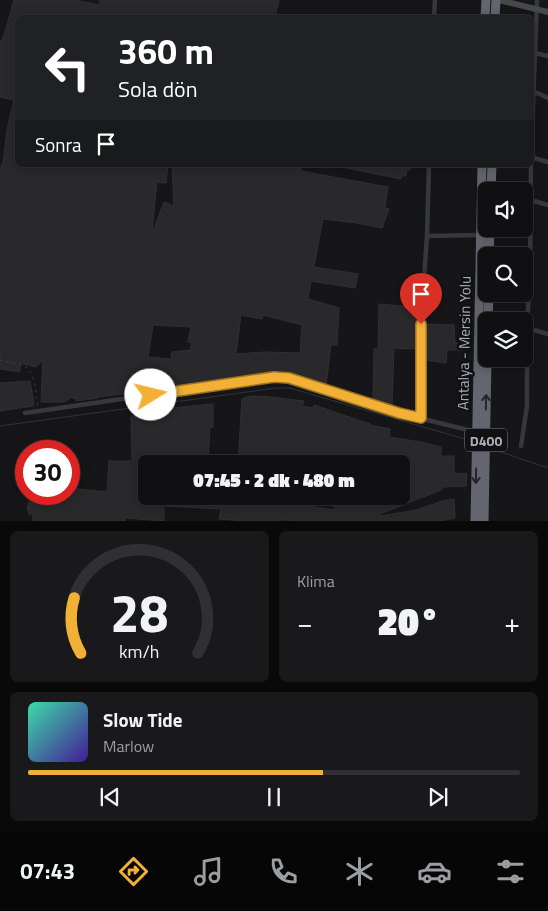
<!DOCTYPE html>
<html lang="tr">
<head>
<meta charset="utf-8">
<style>
	body { margin:0; font-family:"Titillium Web",sans-serif; background:#19191b; color:#f1f3f6; height:100vh; display:flex; flex-direction:column; font-size:19px; white-space:nowrap }
	* { box-sizing:border-box; margin:0 }
	p { font-size:16px; color:#9c9d9f }
	.icon { flex:none; width:28px; height:28px; fill:none; stroke:currentColor; stroke-width:2; stroke-linecap:round; stroke-linejoin:round }
	.map { position:relative; height:521px; overflow:hidden }
	.sheet { display:flex; flex-direction:column; gap:10px; padding:10px; background:#09090a; flex:1 }
	.sheet>* { flex:none }
	.top-card { position:absolute; left:15px; top:15px; width:519px; height:152px; border-radius:8px; box-shadow:0 2px 12px #0003,0 0 0 1px #303032; background:#202124; color:#fff; overflow:hidden }
	.controls { position:absolute; left:478px; top:182px; display:grid; gap:10px }
	.controls a { display:grid; place-items:center; width:55px; height:55px; border-radius:8px; background:#101012; box-shadow:0 2px 12px #0003,0 0 0 1px #303032; font-size:25px }
	.speed { position:absolute; left:15px; top:440px; display:flex; gap:10px; font-size:25px; font-weight:700; text-align:center }
	.speed>* { display:grid; place-content:center; width:65px; height:65px; border-radius:50%; background:#101012; box-shadow:0 2px 12px #0003,0 0 0 1px #303032; line-height:1 }
	.speed .limit { border:8px solid #d22; background:#fff; color:#111 }
	.pin { position:absolute; display:grid; place-items:center; width:42px; height:42px; color:#fff; margin:-51px -21px; border-radius:50% 50% 50% 0; rotate:-45deg; box-shadow:0 0 5px #0007 }
	.pin .icon { rotate:45deg }
	.me { position:absolute; width:55px; margin:-28px; rotate:81deg; stroke-linejoin:round; filter:drop-shadow(0 0 4px #0008) }
	.turn { display:flex; align-items:center; gap:18px; height:105px; padding:0 20px; font-size:22px }
	.turn .icon { width:65px; height:65px; stroke-width:2.5 }
	.turn b { display:block; font-size:35px; line-height:42px }
	.then { display:flex; align-items:center; height:48px; padding:0 20px; background:#0003; gap:10px; font-size:19px }
	.big { font-size:38px; font-weight:800; line-height:1.1 }
	.sheet .tile { flex:1; display:flex; flex-direction:column; justify-content:center; gap:8px; min-width:0; padding:0 18px; border-radius:8px; background:#19191b }
	.sheet .dial { align-items:center; gap:0 }
	.dial svg { height:130px; overflow:visible; fill:none; stroke:#303032; stroke-width:7; stroke-linecap:round; text-anchor:middle }
	.dial text { fill:#f1f3f6; stroke:none }
	.song { display:flex; align-items:center; gap:15px }
	.cover { width:60px; height:60px; border-radius:8px; background:linear-gradient(135deg,hsl(160 70% 55%),hsl(260 70% 35%)) }
	.played { height:5px; border-radius:2px; background:linear-gradient(90deg,#f2b134 60%,#303032 60%) }
	.keys { display:flex; justify-content:space-around; direction:ltr }
	.heat { display:flex; justify-content:space-between; align-items:center; font-size:28px; direction:ltr }
	.sheet .tiles { flex:1; display:grid; gap:10px; grid-template-columns:1fr 1fr }
	.tile:last-child { grid-column:span 2 }
	.trip { position:absolute; left:138px; top:455px; width:272px; height:50px; border-radius:8px; background:#101012; box-shadow:0 2px 12px #0003,0 0 0 1px #303032; font-weight:800; line-height:50px; text-align:center }
	.dock { display:flex; height:80px; justify-content:space-around; align-items:center; background:#060607; color:#9c9d9f }
	.dock .icon { width:35px; height:35px }
	.dock .active { color:#f2b134 }
	.dock b { font-size:22px; color:#f1f3f6 }
	.map>svg:first-child { display:block }
</style>
</head>
<body>
<div class="map">
<svg width="548" height="521" viewBox="0 0 548 521">
	<rect width="100%" height="100%" fill="#161618"/>
	<g fill="none" stroke-linecap="round" stroke-linejoin="round">
		<path stroke="#2c353c" stroke-width="1" d="M0,426L276,388H290L468,440
			M501,452L548,468"/>
	</g>
	<path fill="#29292c" stroke="#303034" fill-rule="evenodd" d="M14,0H75L99,5L100,0H279L275,18H18V165H168L166,183L157,182L152,231H153L164,202L174,206L172,165H296L301,166V171L388,187L385,208L389,209L382,228L357,223L323,219L314,267L358,274L355,288L311,281L308,299L339,308L337,345H331L326,386L290,374L274,373L170,388L163,373L161,389L137,393V390L129,389L128,393L99,397L98,398L76,401V399L69,397L68,400L64,402H41L43,360L36,367L20,363V372L0,369V173L2,163L3,164L7,129L14,100L0,97V40L2,41ZM241,315L262,319L263,315L302,325L300,353L265,352L236,354ZM153,325L191,327L188,342L192,343L190,350L172,352L171,359L148,357Z
		M342,165H411L410,170L407,169L406,176H402L401,179L342,167Z
		M379,304L403,306L416,320V349L394,348L392,406L373,400L374,349H378Z
		M425,324L454,325L455,343L469,344L468,350H447L446,363L425,360Z
		M30,381L34,402L33,406L0,411V383Z
		M254,396L262,397V396L304,401L302,406L313,408L314,405L370,424V425L390,429L389,437L421,442L441,447V456H454V473L467,474L466,486L443,487L441,490L380,514V516L416,510L443,501L454,499L455,518L440,521H300L282,520L280,521H245L219,519L221,509L164,506V521L125,518V521H33V514H29V511L27,510L28,503H30L29,496H32V494H69V488L107,492L109,461H132L131,416L161,414V409L213,404V427H210L208,460L229,459L228,464H146V496H284L283,502L334,510L335,496H401V464H234L238,461L242,399L246,397Z"/>
	<g fill="none" stroke-linecap="round" stroke-linejoin="round">
		<path stroke="#3d3f44" stroke-width="1" stroke-dasharray="2.5 4" stroke-linecap="butt" d="M0,360C7,362 17,363 24,366C36,372 36,396 38,407"/>
		<path stroke="#37383d" stroke-width="4.5" d="M434,18L435,0
			M535,53L548,56
			M533,91L548,98
			M531,157L548,162
			M531,200L548,205
			M427,236L480,235
			M488,318L501,321
			M524,327L548,334
			M25,413L274,377L289,378L399,413L476,432
			M421,418V324L427,236L429,165
			M521,446L527,406V328L530,271L531,157L537,0"/>
		<path stroke="#45474d" stroke-width="6" d="M499,0L548,12"/>
		<path stroke="#63666e" stroke-width="9" d="M485,18L486,0
			M495,18L496,0
			M491,191L492,165
			M489,256L490,229
			M488,321L489,294
			M475,521L482,165
			M484,521L487,359"/>
	</g>
	<defs><path id="oneway-shaft" d="M-6 0H5M1.5-3L5.5 0L1.5 3" fill="none" stroke-width="1.6" stroke-linecap="round" stroke-linejoin="round" transform="scale(1.25)"/></defs>
	<g stroke="#26262a">
		<use href="#oneway-shaft" transform="translate(486 402) rotate(-89)"/>
		<use href="#oneway-shaft" transform="translate(476 476) rotate(91)"/>
	</g>
	<g fill="none" stroke-linecap="round" stroke-linejoin="round">
		<defs>
			<path id="route" d="M151,395L274,377L289,378L399,413L421,418V324"/>
		</defs>
		<use href="#route" stroke="#9d7322" stroke-width="12"/>
		<use href="#route" stroke="#f2b134" stroke-width="9"/>
	</g>
	<g text-anchor="middle" dominant-baseline="central" stroke-width="5" stroke-linejoin="round" paint-order="stroke">
		<rect fill="#111113" stroke="#7b7e86" stroke-width="1" x="465" y="428.5" width="42" height="23" rx="4"/>
		<g font-size="14" font-weight="bold" fill="#a8adb8">
			<text x="486" y="440">D400</text>
		</g>
		<g font-size="15" fill="#a8adb8" stroke="#111113">
			<text transform="translate(464 343) rotate(-89)">Antalya - Mersin Yolu</text>
		</g>
	</g>
</svg>
<div class="controls">
<a><svg class="icon" aria-label="sound" viewBox="0 0 24 24"><path d="M4 9h4l5-4v14l-5-4H4zM17 9q2 3 0 6"/></svg></a>
<a><svg class="icon" aria-label="search" viewBox="0 0 24 24"><circle cx="10" cy="10" r="6"/><path d="M15 15l6 6"/></svg></a>
<a><svg class="icon" aria-label="layers" viewBox="0 0 24 24"><path d="M12 4l9 5-9 5-9-5zM3 14l9 5 9-5"/></svg></a>
</div>
<div class="speed"><div class="limit">30</div></div>
<div class="pin" style="left:421px;top:324px;background:#d93025"><svg class="icon" aria-label="arrive" viewBox="0 0 24 24"><path d="M6 21V4h12l-3 4 3 4H6"/></svg></div>
<svg class="me" style="left:151px;top:395px" viewBox="-20 -20 40 40"><circle r="19" fill="#fff"/><path d="M0-13L10 11 0 6-10 11z" fill="#f2b134"/></svg>
<div class="trip">07:45 · 2 dk · 480 m</div>
<div class="top-card">
<div class="turn"><svg class="icon" aria-label="left" viewBox="0 0 24 24"><path d="M17 20v-9H6M10 6l-5 5 5 5"/></svg><div><b>360 m</b>Sola dön</div></div>
<div class="then">Sonra<svg class="icon" aria-label="arrive" viewBox="0 0 24 24"><path d="M6 21V4h12l-3 4 3 4H6"/></svg></div>
</div>
</div>
<section class="sheet">
<div class="tiles">
<div class="tile dial"><svg viewBox="0 0 100 80">
<path d="M14 69A42 42 0 1 1 86 69"/>
<path d="M14 69A42 42 0 0 1 10 35" stroke="#f2b134"/>
<text x="50" y="56" font-size="32" font-weight="700">28</text>
<text x="50" y="72" font-size="11">km/h</text>
</svg></div>
<div class="tile"><p>Klima</p>
<div class="heat"><a>−</a><b class="big">20°</b><a>+</a></div>
</div>
<div class="tile">
<div class="song"><i class="cover"></i><div><b>Slow Tide</b><p>Marlow</p></div></div>
<div class="played"></div>
<div class="keys"><svg class="icon" aria-label="previous" viewBox="0 0 24 24"><path d="M18 5L8 12l10 7zM5 5v14"/></svg><svg class="icon" aria-label="pause" viewBox="0 0 24 24"><path d="M8 5v14M16 5v14"/></svg><svg class="icon" aria-label="next" viewBox="0 0 24 24"><path d="M6 5l10 7-10 7zM19 5v14"/></svg></div>
</div>
</div>
</section>
<nav class="dock">
<b>07:43</b>
<svg class="icon active" aria-label="directions" viewBox="0 0 24 24"><path d="M12 3l9 9-9 9-9-9zM9 14v-3h6M13 9l2 2-2 2"/></svg>
<svg class="icon" aria-label="music" viewBox="0 0 24 24"><path d="M9 18V5l10-2v13"/><circle cx="6" cy="18" r="3"/><circle cx="16" cy="16" r="3"/></svg>
<svg class="icon" aria-label="phone" viewBox="0 0 24 24"><path d="M5 4h4l2 5-3 2q2 4 5 5l2-3 5 2v4C11 20 4 13 5 4z"/></svg>
<svg class="icon" aria-label="climate" viewBox="0 0 24 24"><path d="M12 3v18M4 7l16 10M4 17L20 7"/></svg>
<svg class="icon" aria-label="car" viewBox="0 0 24 24"><path d="M5 17H2v-5l4-1 3-4h7l3 4 3 1v5h-3M9 17h6M6 11h13"/><circle cx="7" cy="17" r="2"/><circle cx="17" cy="17" r="2"/></svg>
<svg class="icon" aria-label="filters" viewBox="0 0 24 24"><path d="M4 7h16M4 17h16"/><circle cx="9" cy="7" r="2"/><circle cx="15" cy="17" r="2"/></svg>
</nav>
</body>
</html>
